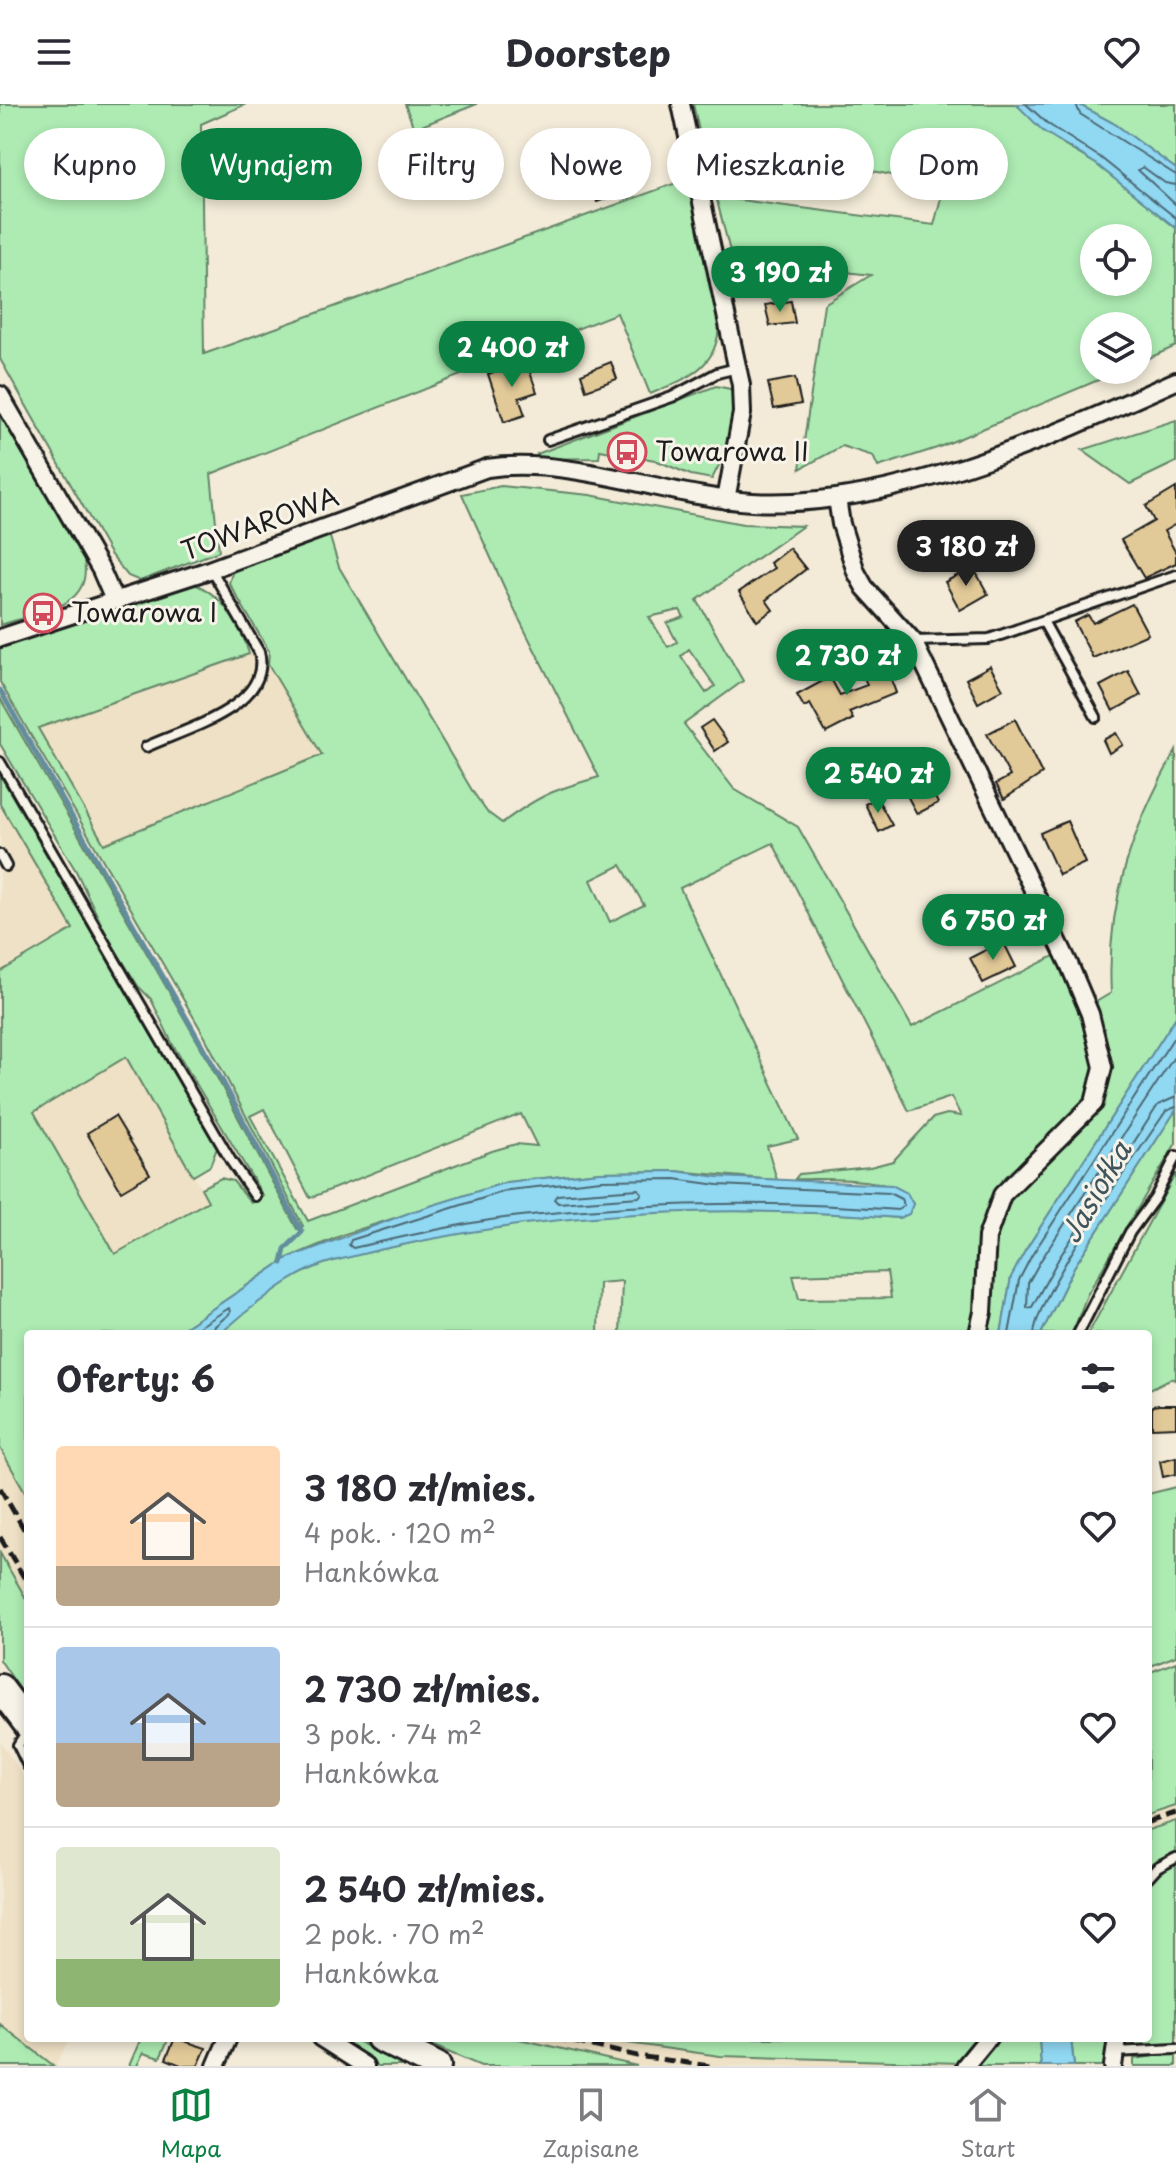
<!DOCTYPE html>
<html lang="pl">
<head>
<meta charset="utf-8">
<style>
  :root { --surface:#fff; --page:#f2f2f3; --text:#2b2b33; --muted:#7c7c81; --line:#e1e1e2; --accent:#0b8043 }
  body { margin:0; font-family:"Playpen Sans",sans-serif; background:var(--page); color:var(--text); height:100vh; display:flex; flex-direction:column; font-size:30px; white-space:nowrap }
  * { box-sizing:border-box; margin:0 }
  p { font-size:26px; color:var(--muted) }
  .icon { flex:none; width:44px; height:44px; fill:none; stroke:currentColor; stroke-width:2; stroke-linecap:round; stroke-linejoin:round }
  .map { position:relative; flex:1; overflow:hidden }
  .sheet { position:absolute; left:24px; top:1226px; width:1128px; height:712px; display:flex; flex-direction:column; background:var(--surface); border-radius:8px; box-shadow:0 4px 12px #0003 }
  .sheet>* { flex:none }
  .banner { position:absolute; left:24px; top:24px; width:1128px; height:72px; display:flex; gap:16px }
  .buttons { position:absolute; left:1080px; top:120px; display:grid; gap:16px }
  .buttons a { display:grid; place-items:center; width:72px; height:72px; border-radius:50%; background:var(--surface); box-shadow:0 4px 12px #0003; font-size:40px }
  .price { position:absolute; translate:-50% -68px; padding:0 18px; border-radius:28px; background:var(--accent); color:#fff; font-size:26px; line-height:52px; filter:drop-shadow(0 2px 4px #0008) }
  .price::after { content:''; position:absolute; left:50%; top:48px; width:24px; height:18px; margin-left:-12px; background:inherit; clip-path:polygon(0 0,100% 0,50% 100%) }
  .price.active { background:#222; color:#fff }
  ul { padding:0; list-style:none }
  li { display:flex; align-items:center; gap:24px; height:200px; padding:0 32px }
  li+li { border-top:2px solid var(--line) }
  li span { display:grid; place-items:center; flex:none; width:224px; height:160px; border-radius:8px; color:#555 }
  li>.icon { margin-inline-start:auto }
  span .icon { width:96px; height:96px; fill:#fffc; stroke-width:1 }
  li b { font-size:34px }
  h2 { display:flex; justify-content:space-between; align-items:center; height:96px; padding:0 32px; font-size:34px }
  .tag { padding:0 28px; border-radius:36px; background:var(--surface); box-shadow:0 4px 12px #0003; font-size:28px; line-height:72px }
  .tag.active { background:var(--accent); color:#fff }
  header { display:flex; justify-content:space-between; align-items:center; height:104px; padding:0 32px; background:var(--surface); font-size:36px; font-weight:700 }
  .tabs { display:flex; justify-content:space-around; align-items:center; height:112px; border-top:2px solid var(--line); background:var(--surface); font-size:22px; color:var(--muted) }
  .tabs a { display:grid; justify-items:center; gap:4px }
  .tabs .active { color:var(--accent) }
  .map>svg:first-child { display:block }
  .built { fill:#eee1c5 }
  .green { fill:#adebb2; stroke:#648467; stroke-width:2; fill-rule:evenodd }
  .water { fill:#91d8f3; stroke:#628d9d; stroke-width:2 }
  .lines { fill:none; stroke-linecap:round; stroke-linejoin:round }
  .shore { stroke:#4b6772; stroke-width:2 }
  .stream { stroke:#628d9d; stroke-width:5 }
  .building { fill:#e2c998; stroke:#1c1c1c; stroke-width:2 }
  .service-casing { stroke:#1c1c1c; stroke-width:14 }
  .minor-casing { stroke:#1c1c1c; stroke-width:22 }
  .primary-casing { stroke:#1c1c1c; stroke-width:32 }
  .service { stroke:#f7f3e8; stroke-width:8 }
  .minor { stroke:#f7f3e8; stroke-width:16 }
  .primary { stroke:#f7f3e8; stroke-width:26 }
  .rail { stroke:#1c1c1c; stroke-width:5; stroke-dasharray:12 6; stroke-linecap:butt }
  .labels { text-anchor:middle; stroke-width:6; stroke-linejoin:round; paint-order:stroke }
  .poi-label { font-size:26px; fill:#1c1c1c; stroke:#f7f3e8; text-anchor:start }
  .street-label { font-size:26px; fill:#1c1c1c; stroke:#f7f3e8 }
  .water-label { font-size:28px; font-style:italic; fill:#3f545c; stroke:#f7f3e8 }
</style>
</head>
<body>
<header><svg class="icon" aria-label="menu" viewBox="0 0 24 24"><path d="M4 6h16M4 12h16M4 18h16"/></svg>Doorstep<svg class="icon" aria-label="heart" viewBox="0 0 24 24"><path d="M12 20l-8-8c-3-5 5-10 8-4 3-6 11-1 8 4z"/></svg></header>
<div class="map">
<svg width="1176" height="1962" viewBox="0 0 1176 1962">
  <rect width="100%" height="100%" fill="#f3ebd8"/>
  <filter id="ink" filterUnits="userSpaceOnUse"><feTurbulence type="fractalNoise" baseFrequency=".0125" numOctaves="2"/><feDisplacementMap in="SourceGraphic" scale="16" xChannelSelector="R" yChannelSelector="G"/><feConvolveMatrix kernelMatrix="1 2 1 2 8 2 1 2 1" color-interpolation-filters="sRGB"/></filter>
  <g filter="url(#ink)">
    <path class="built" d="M259 547 323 651 103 740 38 624Z
      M0 700 73 825 0 868Z
      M126 952 208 1097 115 1150 33 1009Z
      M0 1344 28 1393V1498L0 1449Z
      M0 1637 28 1679V1934H70L55 1962 33 1945 0 1962Z
      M1176 1698V1722L1148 1731V1708Z
      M515 1934H592L720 1952 961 1959 960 1962H637Z"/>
    <path class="green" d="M0 0H246L201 20 204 250 687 75C700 119 742 223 704 260 690 275 668 282 650 290L617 209 211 370 219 447 140 477 128 472 110 450 0 255Z
      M405 0H477L414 25Z
      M693 0H1016L1065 42 1096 60 1176 124V242L1138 259V222H1094V266H1122L937 344 878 363 873 352 842 342 800 365 824 200 871 171 732 155 716 93 934 121 944 82 700 31ZM1094 134H1138V178H1094Z
      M1078 0H1176V65L1115 20Z
      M716 282 730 285 736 296 726 359H720L712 375 691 371 655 356 600 346 599 354 541 355 537 350Z
      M0 310 84 457C93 505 36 509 0 521Z
      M1176 316V358L1130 380 1082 346Z
      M501 382 590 391 743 420 803 422 697 496 743 577 684 620 734 685 798 723 912 923 1056 851 1073 884 1098 962 1085 1001 993 1097 974 1230H620L622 1177 599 1179 598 1230H218C248 1200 289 1172 329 1158 354 1150 381 1146 406 1140 566 1104 737 1101 900 1114L913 1100C898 1070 826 1076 795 1075L799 1070 870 1063 893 1057 933 1014 947 1010 961 1012 951 993 909 1007 773 739 680 784 798 1035 767 1042 777 1076 675 1067 600 1068 507 1078 345 1130 288 1154 175 1230H28V1393L0 1344V868L73 825 0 700V671L217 1044 210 1062 193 1072 126 953 34 1008 115 1150 208 1097 201 1084 221 1074 233 1077 251 1099 263 1092 173 941 151 895 138 882 107 832 76 767 0 640V594L203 947 297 1125 303 1122 205 933 0 578V542L192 479C222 490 241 520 249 550L38 624 104 740 322 651 268 560 269 547 229 479 233 466 329 430 339 463 473 688 487 708 502 719C541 690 554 686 599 673L515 507 462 390ZM680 506 684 513 667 519 677 538 668 543 649 513ZM689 545 715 582 706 589 681 552ZM621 761 644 801 610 818 591 776ZM264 1005 310 1094 521 1010 537 1042 516 1040 492 1047 308 1117 250 1012ZM887 1168 891 1194 799 1195 793 1171Z
      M1176 647V913L1025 1147 1011 1174 1001 1230H982L991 1137 1008 1091 1098 998 1091 901 1111 889C1106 801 1132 722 1176 647Z
      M1176 1006V1039L1087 1191 1072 1230H1041L1074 1163Z
      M1176 1069V1277L1172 1274 1148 1286V1230H1088Z
      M1176 1383V1552L1148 1563V1390Z
      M0 1449 28 1498V1597L0 1556Z
      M1176 1558V1702L1148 1711V1569Z
      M1176 1717V1749L1148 1766V1726Z
      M1176 1760V1942H1126L1123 1934H1148V1780L1157 1770Z
      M0 1920 54 1962H0Z
      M141 1934H169L160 1954 143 1949 137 1962H129Z
      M334 1934H351L407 1962H378Z
      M415 1934H515L637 1962H481Z
      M592 1934H982L961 1959 720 1952Z
      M991 1934H1039L1041 1962H971Z
      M1071 1934H1112L1107 1962H1074Z
      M1176 1949V1962H1134V1955Z"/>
    <path class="water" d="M1016 0H1078L1115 20 1176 65V124L1096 60 1043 27Z
      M1176 913V1006L1074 1163 1041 1230H1001L1011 1173 1025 1147Z
      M676 1067 718 1073 892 1081 907 1089 913 1100 909 1110 900 1114C712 1099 518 1108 334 1157 301 1165 273 1187 246 1208 238 1214 226 1227 217 1230 206 1234 187 1230 175 1230L288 1154 414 1107 507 1078 600 1068Z
      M1039 1934H1071L1074 1962H1041Z"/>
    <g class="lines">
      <path class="shore" d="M1026 0 1048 20 1101 54 1176 114
        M1076 0 1080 10 1176 71
        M1176 81 1165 79 1143 63 1138 66 1176 101
        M1176 950 1041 1156 1028 1179 1027 1204 1032 1203 1059 1154 1158 1001 1176 993
        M675 1075 718 1081 889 1089 901 1095 904 1101 898 1106C773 1096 645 1098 521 1112 464 1118 409 1132 353 1144L349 1141 351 1136 509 1086 601 1076Z
        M638 1085 642 1089 639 1093 558 1099 554 1095 557 1091Z
        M188 1230 229 1204 230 1209 215 1222 213 1230
        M1009 1230 1019 1176 1032 1151 1176 930
        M1034 1230C1037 1188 1138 1049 1166 1007L1176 1003"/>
      <path class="stream" d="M0 586 223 978 302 1128 285 1145 282 1159"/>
    </g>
    <path class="building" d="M626 45 633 65 622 69 628 87 597 98 583 62Z
      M754 59 782 62 779 88 751 85Z
      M791 197 795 219 770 222 765 201Z
      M526 257 537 288 519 294 525 311 504 318 488 270Z
      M611 258 617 275 586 286 581 270Z
      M795 274 801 300 774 305 768 279Z
      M1176 384V420L1164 427 1176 449V459L1144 474 1121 436 1154 417 1146 402Z
      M789 444 806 465 766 496 773 506 757 517 739 488 774 464 770 459Z
      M973 463 988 490 960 506 945 478Z
      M1132 500 1148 530 1093 554 1074 518 1088 511 1093 519Z
      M885 559 896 589 849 608 853 615 826 629 810 600 804 603 797 591 830 573 840 591 867 581 862 568Z
      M990 562 1003 585 978 599 966 575Z
      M1128 567 1141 591 1113 607 1100 582Z
      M1015 615 1042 670 1004 695 996 680 1010 672 987 630Z
      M712 616 728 638 715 647 700 624Z
      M1116 629 1123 641 1109 649 1103 636Z
      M923 672 938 699 917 710 903 684Z
      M877 694 892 721 879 728 865 700Z
      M1067 717 1085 759 1059 771 1040 729Z
      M1003 837 1016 863 983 879 970 854Z
      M115 1012 150 1070 121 1087 87 1029Z
      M1159 1301H1176V1323L1152 1324V1302Z
      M1176 1353V1370L1163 1373 1160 1357Z
      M175 1934 206 1944 198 1962H183L166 1955Z"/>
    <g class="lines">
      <g class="service-casing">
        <path id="service" d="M548 336 672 293 717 269 737 264
          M1043 517 1096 613
          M914 537 989 535 1176 471
          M146 643C184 625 273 603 259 548L211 465
          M0 658 231 1057 255 1092
          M0 751 6 762
          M1078 1230 1130 1128 1155 1094 1176 1052
          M27 1627 18 1641 28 1662
          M1148 1774 1157 1764 1176 1754
          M1115 1948 1176 1945"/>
      </g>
      <g class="minor-casing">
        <path id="minor" d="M681 0 741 281 742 309 726 396
          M0 291 101 466 114 496
          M837 394 841 420 856 468 865 484 913 537 1069 860 1090 910 1103 963 1094 999 1002 1091 987 1133 983 1208 978 1230
          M0 534 206 467 487 364C574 352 666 393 752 398 890 406 1051 333 1176 277
          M321 1934 365 1962
          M216 1962 228 1934
          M965 1962 988 1934
          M1113 1962 1117 1934"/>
      </g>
      <g class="primary-casing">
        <path id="primary" d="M0 1584 28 1621
          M380 1934 437 1962"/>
      </g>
      <use href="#service" class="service"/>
      <use href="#minor" class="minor"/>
      <use href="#primary" class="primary"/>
      <path class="rail" d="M0 1384 28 1432
        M0 1433 28 1480
        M1148 1718 1176 1709
        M556 1934 637 1952 710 1962"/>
    </g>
  </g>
  <defs>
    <g id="bus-ring" transform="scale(2)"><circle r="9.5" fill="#f7f3e8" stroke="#d1495b" stroke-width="1.5"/><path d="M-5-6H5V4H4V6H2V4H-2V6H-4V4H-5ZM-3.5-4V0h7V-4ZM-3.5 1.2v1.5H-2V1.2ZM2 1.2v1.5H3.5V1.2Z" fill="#d1495b"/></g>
  </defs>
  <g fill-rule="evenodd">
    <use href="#bus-ring" x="627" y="348"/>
    <use href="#bus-ring" x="43" y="509"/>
  </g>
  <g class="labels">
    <g class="poi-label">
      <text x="655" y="357">Towarowa II</text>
      <text x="71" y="518">Towarowa I</text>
    </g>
    <g class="street-label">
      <text transform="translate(260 420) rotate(-20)" y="9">TOWAROWA</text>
    </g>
    <g class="water-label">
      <text transform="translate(1096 1088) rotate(-60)" y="10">Jasiołka</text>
    </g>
  </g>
</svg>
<div class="buttons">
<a><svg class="icon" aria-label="locate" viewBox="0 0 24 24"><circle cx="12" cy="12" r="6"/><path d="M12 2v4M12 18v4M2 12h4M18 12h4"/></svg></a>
<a><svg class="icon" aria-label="layers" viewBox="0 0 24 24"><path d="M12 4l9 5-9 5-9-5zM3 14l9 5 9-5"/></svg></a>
</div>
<b class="price" style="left:780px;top:210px">3 190 zł</b>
<b class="price" style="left:512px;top:285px">2 400 zł</b>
<b class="price active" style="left:966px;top:484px">3 180 zł</b>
<b class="price" style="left:847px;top:593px">2 730 zł</b>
<b class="price" style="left:878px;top:711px">2 540 zł</b>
<b class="price" style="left:993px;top:858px">6 750 zł</b>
<div class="banner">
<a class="tag">Kupno</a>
<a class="tag active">Wynajem</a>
<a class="tag">Filtry</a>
<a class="tag">Nowe</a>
<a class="tag">Mieszkanie</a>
<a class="tag">Dom</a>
</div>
<section class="sheet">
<h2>Oferty: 6<svg class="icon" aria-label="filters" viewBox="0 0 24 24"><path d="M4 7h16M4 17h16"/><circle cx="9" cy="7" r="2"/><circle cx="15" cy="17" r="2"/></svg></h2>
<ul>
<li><span style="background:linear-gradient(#ffd9b3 75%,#b9a48a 0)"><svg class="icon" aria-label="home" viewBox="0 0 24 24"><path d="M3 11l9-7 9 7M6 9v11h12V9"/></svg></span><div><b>3 180 zł/mies.</b><p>4 pok. · 120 m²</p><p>Hankówka</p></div><svg class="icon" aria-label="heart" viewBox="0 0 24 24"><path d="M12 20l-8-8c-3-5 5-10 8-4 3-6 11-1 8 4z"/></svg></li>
<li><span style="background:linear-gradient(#a9c7e8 60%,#b9a48a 0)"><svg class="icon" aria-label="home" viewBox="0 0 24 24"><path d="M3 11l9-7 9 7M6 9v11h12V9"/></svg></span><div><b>2 730 zł/mies.</b><p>3 pok. · 74 m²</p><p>Hankówka</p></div><svg class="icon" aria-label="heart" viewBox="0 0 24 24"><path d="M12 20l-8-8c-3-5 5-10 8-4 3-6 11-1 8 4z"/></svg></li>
<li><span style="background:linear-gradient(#dfe7d0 70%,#8fb573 0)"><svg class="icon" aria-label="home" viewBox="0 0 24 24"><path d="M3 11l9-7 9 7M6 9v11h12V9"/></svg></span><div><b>2 540 zł/mies.</b><p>2 pok. · 70 m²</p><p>Hankówka</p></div><svg class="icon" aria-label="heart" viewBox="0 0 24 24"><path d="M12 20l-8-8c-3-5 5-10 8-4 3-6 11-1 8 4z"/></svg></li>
</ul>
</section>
</div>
<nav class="tabs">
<a class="active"><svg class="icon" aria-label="map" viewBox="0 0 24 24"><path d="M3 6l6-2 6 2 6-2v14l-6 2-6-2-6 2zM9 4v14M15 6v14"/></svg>Mapa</a>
<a><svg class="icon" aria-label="saved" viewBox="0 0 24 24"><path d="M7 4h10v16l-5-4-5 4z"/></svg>Zapisane</a>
<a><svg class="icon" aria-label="home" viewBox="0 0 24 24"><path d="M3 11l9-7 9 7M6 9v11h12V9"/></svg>Start</a>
</nav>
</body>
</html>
